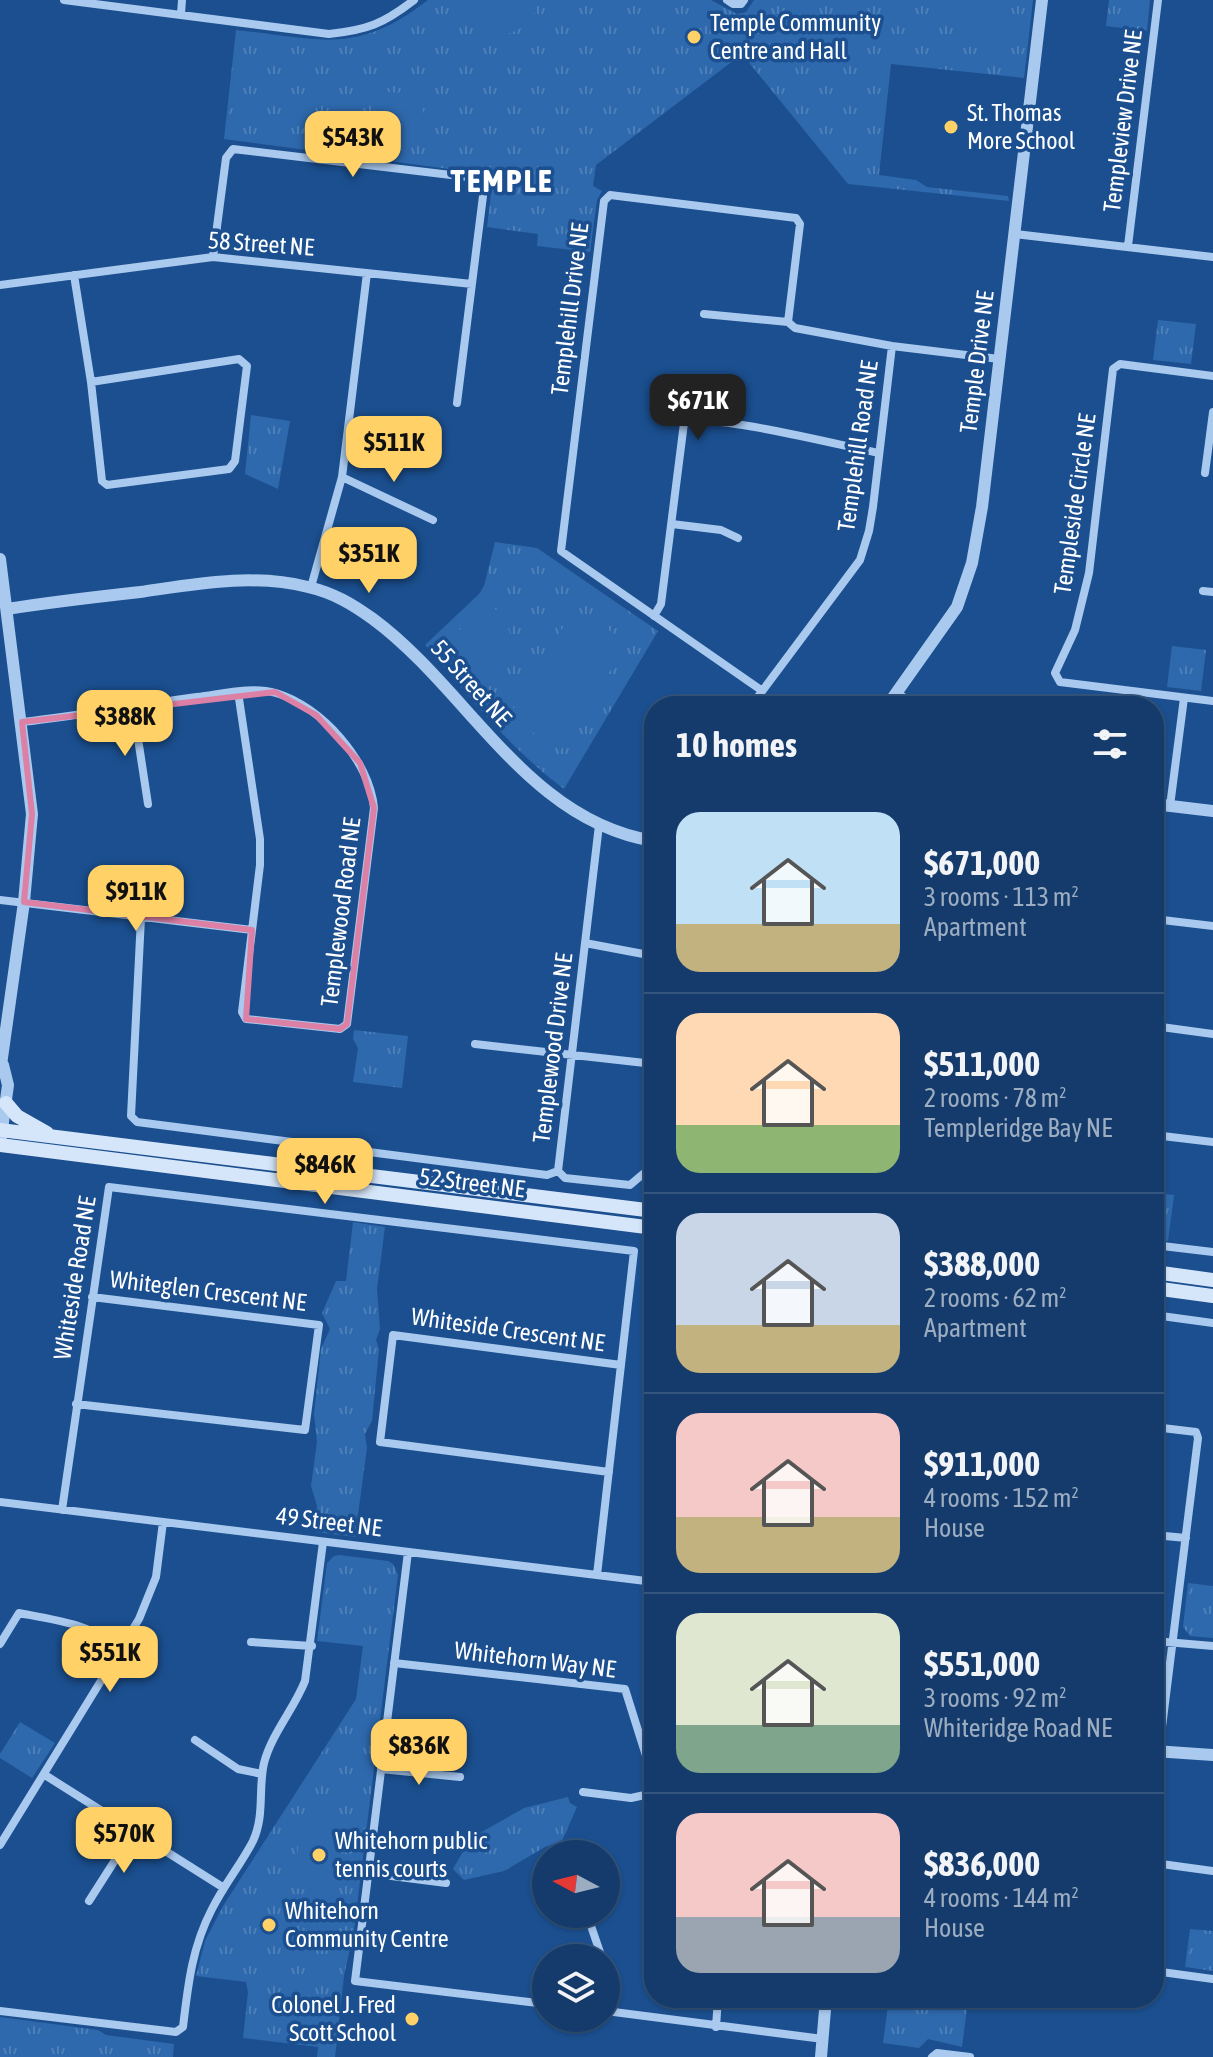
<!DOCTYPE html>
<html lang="en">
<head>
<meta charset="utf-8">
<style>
  :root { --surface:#143b6b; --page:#214673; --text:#f1f3f6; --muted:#9dadc1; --line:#33557e; --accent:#ffd166 }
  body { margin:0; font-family:"Asap Condensed",sans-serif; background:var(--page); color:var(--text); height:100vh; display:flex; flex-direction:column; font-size:30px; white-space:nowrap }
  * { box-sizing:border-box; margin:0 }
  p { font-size:26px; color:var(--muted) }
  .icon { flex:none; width:44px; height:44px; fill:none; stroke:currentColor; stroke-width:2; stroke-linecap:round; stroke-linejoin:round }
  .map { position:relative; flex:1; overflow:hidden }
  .details { position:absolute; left:644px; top:696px; width:520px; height:1312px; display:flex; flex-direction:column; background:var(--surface); border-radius:32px; box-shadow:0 2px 6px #0004,0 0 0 2px var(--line) }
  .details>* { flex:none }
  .needle { width:52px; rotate:277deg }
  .controls { position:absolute; left:532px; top:1840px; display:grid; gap:16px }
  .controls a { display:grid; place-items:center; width:88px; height:88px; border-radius:50%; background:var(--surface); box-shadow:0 2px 6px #0004,0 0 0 2px var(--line); font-size:40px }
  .price { position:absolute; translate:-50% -68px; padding:0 18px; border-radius:16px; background:var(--accent); color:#111; font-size:26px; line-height:52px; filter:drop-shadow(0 2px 4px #0008) }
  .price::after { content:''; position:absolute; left:50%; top:48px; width:24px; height:18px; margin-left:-12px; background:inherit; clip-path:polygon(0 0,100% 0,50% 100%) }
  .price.current { background:#222; color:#fff }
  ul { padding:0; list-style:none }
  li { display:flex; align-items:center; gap:24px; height:200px; padding:0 32px }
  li+li { border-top:2px solid var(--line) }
  li span { display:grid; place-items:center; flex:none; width:224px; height:160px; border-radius:24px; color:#555 }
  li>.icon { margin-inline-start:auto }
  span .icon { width:96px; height:96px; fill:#fffc; stroke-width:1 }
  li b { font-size:34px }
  h2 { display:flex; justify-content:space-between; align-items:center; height:96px; padding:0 32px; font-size:34px }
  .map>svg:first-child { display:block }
  .park { fill:url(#park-tufts) }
  .pitch { fill:#2e69ad }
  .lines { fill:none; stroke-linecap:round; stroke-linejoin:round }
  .minor { stroke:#a9c9ee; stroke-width:8 }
  .tertiary { stroke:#a9c9ee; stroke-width:12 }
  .secondary { stroke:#d6e6fa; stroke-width:14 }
  .marked { fill:none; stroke:#dd80a5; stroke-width:6; stroke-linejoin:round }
  .poi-dot { fill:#ffd166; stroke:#1b4f8f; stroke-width:3 }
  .labels { text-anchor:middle; stroke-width:7; stroke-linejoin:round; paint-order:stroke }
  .poi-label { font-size:24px; fill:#fff; stroke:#1b4f8f; text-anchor:start }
  .street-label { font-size:24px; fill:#fff; stroke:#1b4f8f }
  .district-label { font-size:32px; font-weight:bold; letter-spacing:2px; fill:#fff; stroke:#1b4f8f }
</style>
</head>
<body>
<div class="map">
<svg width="1213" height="2057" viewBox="0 0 1213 2057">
  <defs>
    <pattern id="park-tufts" width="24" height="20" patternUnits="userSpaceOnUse" patternTransform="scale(2)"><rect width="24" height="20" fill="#2e69ad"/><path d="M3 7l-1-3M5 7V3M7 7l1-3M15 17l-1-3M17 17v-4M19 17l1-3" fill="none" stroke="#4d80b9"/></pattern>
  </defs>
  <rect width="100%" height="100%" fill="#1b4f8f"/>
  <path class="park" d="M428 0H711L737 14 746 12 754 0H1033L1024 78 891 64 879 175 916 180 927 187 1008 196 1009 201 848 184 742 54 596 165 593 186 602 191 597 200 590 252 537 246 538 234 487 227 492 186 487 174 224 139 236 30C320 39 356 56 428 0Z
    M1109 0H1150L1147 31 1106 26Z
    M1158 320 1196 324 1191 364 1153 360Z
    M251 415 290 421 278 489 245 474Z
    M495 542 537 548 658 631 564 789C510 749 468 695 425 645L479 594 484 586Z
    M1172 646 1206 650 1201 691 1167 687Z
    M354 1030 408 1036 402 1088 353 1082 358 1048 353 1039Z
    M1154 1193 1174 1195 1168 1241 1154 1239Z
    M353 1222 385 1227 377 1289 380 1329 376 1340 379 1349 372 1421 365 1434 367 1448 355 1537 315 1532 317 1506 311 1486 317 1442 314 1414 321 1349 330 1329 322 1313 336 1281H346Z
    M339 1555 388 1561 393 1564 398 1575 354 1930 344 1976 335 2057H317L318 2047 243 2038 248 1992 246 1982 196 1976 205 1941 223 1906 356 1699 363 1646 317 1641 327 1563 334 1556Z
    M1188 1583 1213 1586V1638L1190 1636 1183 1627Z
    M20 1722 55 1743 32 1778 0 1758V1754Z
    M568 1797 570 1803 577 1807 562 1841 545 1847 504 1871 464 1880 453 1869 471 1838 524 1808Z
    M1190 1929 1213 1931V1971L1185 1967Z
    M889 1998 967 2008 962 2047 928 2039 919 2048 883 2043Z
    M0 2017 98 2030 106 2035 174 2044 173 2057H0Z"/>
  <path class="pitch" d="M530 0 536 9C530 25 519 30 503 36 486 28 479 19 476 1Z
    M973 0H997L1009 8 1004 47 997 50 961 46C954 30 958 19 965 4Z
    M387 92 403 93 419 100C427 117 425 128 416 144L377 140 373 133 376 97Z
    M489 603C525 637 514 663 481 692L444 651 445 643Z
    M574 609 628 642 561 750 508 717Z
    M302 1816 345 1822 337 1893 293 1888Z"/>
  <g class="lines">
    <path class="minor" d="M64 0 329 34C367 30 383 24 414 0
      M727 0 733 4H741L744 0
      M181 14 182 0
      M1015 234 1213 257
      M1128 246 1158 0
      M213 257 226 158 233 149 476 178 484 188 457 403
      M74 275 91 382 102 481 107 485 229 469 235 461 247 366 239 359 91 382
      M0 285 213 257 472 284
      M704 314 788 322
      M1213 376 1120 364 1113 369 1089 573 1075 630 1055 673 1060 682 1213 701
      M1205 473 1213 412
      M342 477 433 520
      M672 524 721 530 738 538
      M311 587 342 477 367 273
      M1203 591 1213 592
      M654 616 661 604 684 423C705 411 847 447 879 453
      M761 690 561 551 604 201 610 195 796 218 800 224 788 322 795 328 892 346 999 359
      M133 706 148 804
      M751 706 860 560 869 531 873 507 892 346
      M22 722C81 715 139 705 197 697 222 694 252 686 276 693 321 706 370 761 374 808L347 1024 340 1029 246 1019 242 1012 260 865V839L238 692
      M1170 806 1184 698
      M0 900 252 930
      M141 918 131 1116 137 1122 547 1175 558 1171
      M1154 919 1213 926
      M585 943 654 956
      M1154 1026 1213 1034
      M475 1044 654 1064
      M1154 1135 1213 1142
      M558 1171 599 825
      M558 1171 565 1178 630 1185 643 1174
      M1154 1245 1213 1252
      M1154 1315 1213 1323
      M76 1404 305 1430 319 1325 92 1297
      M1154 1427 1196 1432 1198 1438 1159 1751
      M609 1472 380 1442 393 1335 621 1365
      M0 1502 654 1582
      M62 1510 109 1187 634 1251 597 1575
      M1154 1535 1186 1538
      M408 1552 355 1981 546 2004
      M1154 1641 1213 1646
      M251 1642 312 1646
      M0 1644 19 1613C62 1621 82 1623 120 1646
      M394 1663 625 1689 654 1781
      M195 1740 238 1769 262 1774
      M381 1769 460 1777
      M45 1775 224 1888
      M583 1792 631 1798 654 1793
      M0 1845 139 1619 156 1577 163 1522
      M1154 1863 1213 1871
      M368 1873 446 1883
      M89 1901 133 1832
      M583 1914 590 1923 602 1958
      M1154 1971 1213 1979
      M606 1988V2009
      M0 2011 176 2032 183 2027C188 1985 192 1947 212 1909 224 1885 241 1864 253 1841 265 1815 258 1789 264 1763 272 1733 294 1709 305 1681L323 1542
      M606 2011 823 2039
      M716 2027 718 1998
      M932 2057 937 2053 970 2057"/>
    <path class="tertiary" d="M0 559 32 814 24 902 0 1072
      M7 609C51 602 95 597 140 592 196 584 252 573 308 587 334 593 352 604 373 619 468 689 527 821 654 841
      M896 694 912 706
      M887 706 957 607 972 563 982 507 1042 0
      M1154 804 1213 811
      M1 1137 8 1085 3 1065
      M1154 1751 1213 1755
      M821 2057 826 1998"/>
    <path class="secondary" d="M6 1103 17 1116 47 1133
      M0 1130 654 1211
      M0 1145 654 1228
      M1154 1272 1213 1280
      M1154 1288 1213 1296"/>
  </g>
  <path class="marked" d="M275 692 316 715 360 763 374 808 347 1024 340 1029 246 1019 252 930 24 902 32 814 22 722Z"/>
  <g class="poi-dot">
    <circle cx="694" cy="37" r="8"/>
    <circle cx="951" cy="127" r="8"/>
    <circle cx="319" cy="1855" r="8"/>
    <circle cx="269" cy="1925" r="8"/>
    <circle cx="412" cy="2019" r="8"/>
  </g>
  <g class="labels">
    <g class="poi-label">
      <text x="710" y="31">Temple Community<tspan x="710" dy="28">Centre and Hall</tspan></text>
      <text x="967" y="121">St. Thomas<tspan x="967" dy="28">More School</tspan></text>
      <text x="335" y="1849">Whitehorn public<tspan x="335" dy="28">tennis courts</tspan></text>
      <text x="285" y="1919">Whitehorn<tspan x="285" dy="28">Community Centre</tspan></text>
      <text x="396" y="2013" text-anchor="end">Colonel J. Fred<tspan x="396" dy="28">Scott School</tspan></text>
    </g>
    <g class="street-label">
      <text transform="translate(1123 121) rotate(-83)" y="8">Templeview Drive NE</text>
      <text transform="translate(261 244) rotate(4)" y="8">58 Street NE</text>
      <text transform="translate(570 309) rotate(-83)" y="8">Templehill Drive NE</text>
      <text transform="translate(977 362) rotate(-83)" y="8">Temple Drive NE</text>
      <text transform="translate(858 446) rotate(-82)" y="8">Templehill Road NE</text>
      <text transform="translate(1075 504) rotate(-82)" y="8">Templeside Circle NE</text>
      <text transform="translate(471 683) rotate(48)" y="8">55 Street NE</text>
      <text transform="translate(341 912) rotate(-83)" y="8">Templewood Road NE</text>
      <text transform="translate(553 1048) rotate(-83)" y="8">Templewood Drive NE</text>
      <text transform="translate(472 1183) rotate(7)" y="8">52 Street NE</text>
      <text transform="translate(75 1278) rotate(-81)" y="8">Whiteside Road NE</text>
      <text transform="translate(208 1291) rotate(7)" y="8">Whiteglen Crescent NE</text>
      <text transform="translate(508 1330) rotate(8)" y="8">Whiteside Crescent NE</text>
      <text transform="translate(329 1522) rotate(7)" y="8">49 Street NE</text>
      <text transform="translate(535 1660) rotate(7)" y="8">Whitehorn Way NE</text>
    </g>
    <g class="district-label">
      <text x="502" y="192">TEMPLE</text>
    </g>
  </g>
</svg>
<div class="controls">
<a><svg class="needle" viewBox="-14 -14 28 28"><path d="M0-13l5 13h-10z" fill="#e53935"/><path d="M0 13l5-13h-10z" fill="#9dadc1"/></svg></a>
<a><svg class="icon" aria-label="layers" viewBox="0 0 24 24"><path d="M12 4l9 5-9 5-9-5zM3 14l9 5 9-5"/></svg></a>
</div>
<b class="price" style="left:353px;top:179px">$543K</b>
<b class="price current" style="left:698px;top:442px">$671K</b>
<b class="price" style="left:394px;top:484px">$511K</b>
<b class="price" style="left:369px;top:595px">$351K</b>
<b class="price" style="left:125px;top:758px">$388K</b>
<b class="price" style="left:136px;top:933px">$911K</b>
<b class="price" style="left:325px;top:1206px">$846K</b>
<b class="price" style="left:110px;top:1694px">$551K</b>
<b class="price" style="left:419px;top:1787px">$836K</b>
<b class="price" style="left:124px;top:1875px">$570K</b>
<section class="details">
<h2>10 homes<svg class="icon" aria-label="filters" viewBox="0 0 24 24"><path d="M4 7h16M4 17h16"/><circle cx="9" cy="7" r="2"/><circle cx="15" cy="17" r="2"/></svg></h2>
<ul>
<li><span style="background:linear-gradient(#bfe0f5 70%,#c2b280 0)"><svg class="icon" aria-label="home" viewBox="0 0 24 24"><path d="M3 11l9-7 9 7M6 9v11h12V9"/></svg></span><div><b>$671,000</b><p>3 rooms · 113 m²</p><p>Apartment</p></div></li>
<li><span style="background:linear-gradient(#ffd9b3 70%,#8fb573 0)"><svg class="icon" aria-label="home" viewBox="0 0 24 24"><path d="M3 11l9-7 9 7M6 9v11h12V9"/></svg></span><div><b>$511,000</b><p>2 rooms · 78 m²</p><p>Templeridge Bay NE</p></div></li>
<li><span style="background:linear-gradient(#c9d6e8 70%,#c2b280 0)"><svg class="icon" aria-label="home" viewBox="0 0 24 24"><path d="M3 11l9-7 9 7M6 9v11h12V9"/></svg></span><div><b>$388,000</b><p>2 rooms · 62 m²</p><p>Apartment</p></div></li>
<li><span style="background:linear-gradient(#f6c9c9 65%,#c2b280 0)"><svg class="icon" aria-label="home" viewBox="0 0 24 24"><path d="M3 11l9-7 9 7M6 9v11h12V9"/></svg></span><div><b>$911,000</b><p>4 rooms · 152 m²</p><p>House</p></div></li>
<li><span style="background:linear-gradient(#dfe7d0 70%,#7fa58c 0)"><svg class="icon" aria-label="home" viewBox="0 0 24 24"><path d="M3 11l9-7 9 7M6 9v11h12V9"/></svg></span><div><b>$551,000</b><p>3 rooms · 92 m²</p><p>Whiteridge Road NE</p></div></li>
<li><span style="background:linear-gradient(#f6c9c9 65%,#9aa5b1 0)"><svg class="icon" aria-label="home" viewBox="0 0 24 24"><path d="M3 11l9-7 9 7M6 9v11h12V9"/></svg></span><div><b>$836,000</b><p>4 rooms · 144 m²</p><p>House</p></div></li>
</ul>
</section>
</div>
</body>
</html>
